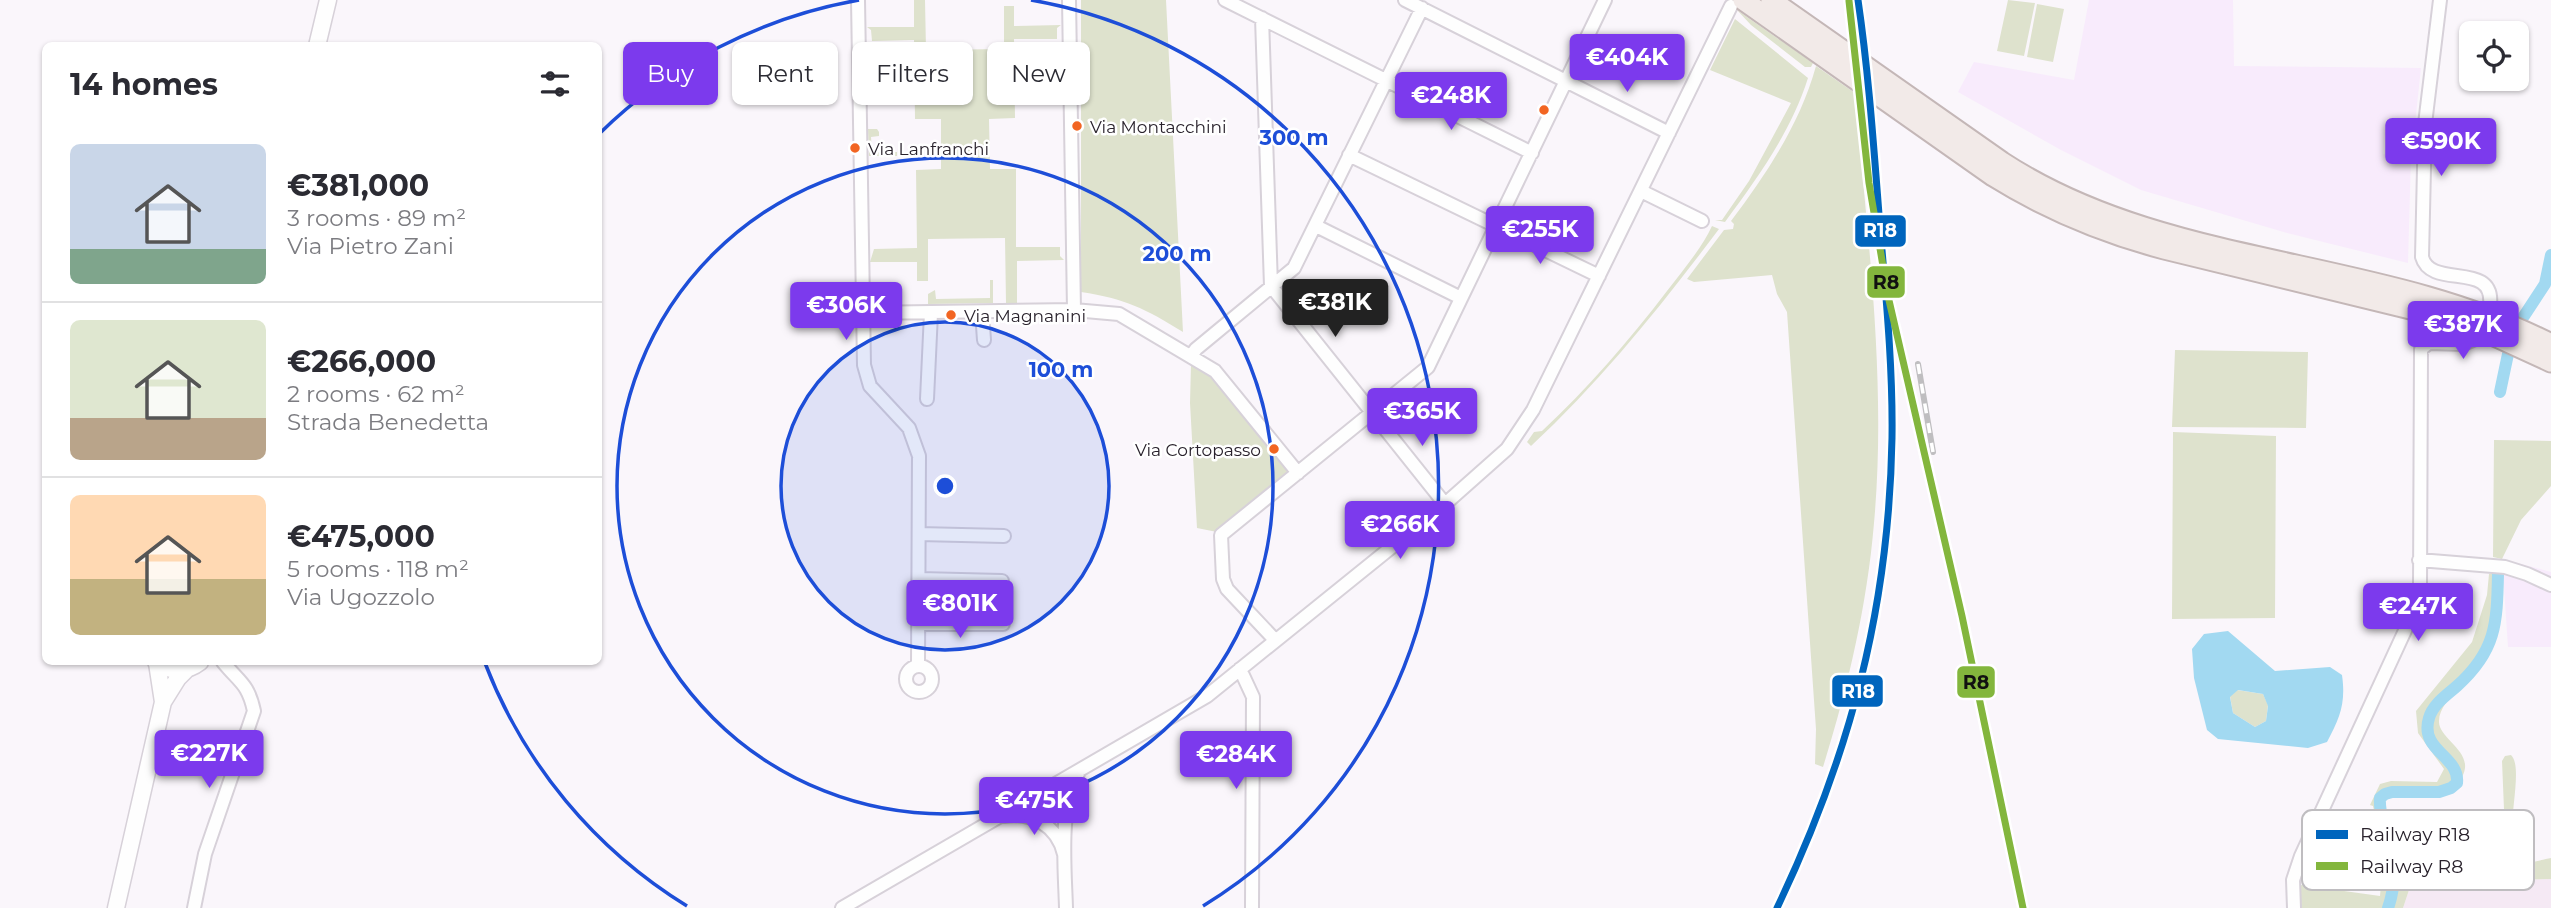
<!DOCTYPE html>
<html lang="en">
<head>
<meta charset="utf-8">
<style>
  :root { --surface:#fff; --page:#f2f2f3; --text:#2b2b33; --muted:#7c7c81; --line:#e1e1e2; --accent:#7c3aed }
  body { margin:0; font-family:Montserrat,sans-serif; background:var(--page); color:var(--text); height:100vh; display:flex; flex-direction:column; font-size:26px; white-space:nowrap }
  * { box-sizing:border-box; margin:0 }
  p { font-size:23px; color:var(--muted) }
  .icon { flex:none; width:38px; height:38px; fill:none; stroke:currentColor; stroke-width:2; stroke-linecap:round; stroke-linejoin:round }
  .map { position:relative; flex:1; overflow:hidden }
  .panel { position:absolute; left:42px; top:42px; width:560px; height:623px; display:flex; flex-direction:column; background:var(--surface); border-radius:10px; box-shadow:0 2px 5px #0004 }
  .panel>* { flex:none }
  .top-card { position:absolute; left:623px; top:42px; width:665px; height:63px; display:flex; gap:14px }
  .fabs { position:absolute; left:2459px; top:21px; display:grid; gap:14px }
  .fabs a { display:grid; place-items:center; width:70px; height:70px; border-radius:10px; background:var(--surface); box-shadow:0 2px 5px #0004; font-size:35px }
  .price { position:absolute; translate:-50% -60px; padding:0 16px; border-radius:7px; background:var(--accent); color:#fff; font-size:23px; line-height:46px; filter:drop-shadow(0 2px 4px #0008) }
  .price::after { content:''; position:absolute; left:50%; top:42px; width:21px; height:16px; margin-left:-10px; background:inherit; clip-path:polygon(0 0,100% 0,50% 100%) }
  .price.current { background:#222; color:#fff }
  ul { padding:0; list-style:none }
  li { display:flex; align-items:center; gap:21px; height:175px; padding:0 28px }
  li+li { border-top:2px solid var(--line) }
  li span { display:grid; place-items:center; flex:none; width:196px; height:140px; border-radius:10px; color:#555 }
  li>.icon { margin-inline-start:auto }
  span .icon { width:84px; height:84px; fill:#fffc; stroke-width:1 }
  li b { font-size:30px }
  h2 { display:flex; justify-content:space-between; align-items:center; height:84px; padding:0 28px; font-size:30px }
  .chip { padding:0 24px; border-radius:10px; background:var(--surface); box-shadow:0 2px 5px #0004; font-size:24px; line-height:63px }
  .chip.current { background:var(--accent); color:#fff }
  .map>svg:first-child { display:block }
  .built { fill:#f8ebfc }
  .industrial { fill:#f5e9f4 }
  .green { fill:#dee2cd }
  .water { fill:#a2d9f1; fill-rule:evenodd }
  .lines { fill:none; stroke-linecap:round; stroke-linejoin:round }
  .canal { stroke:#a2d9f1; stroke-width:12 }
  .minor-casing { stroke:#d7d1d9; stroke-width:16 }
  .secondary-casing { stroke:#d7d1d9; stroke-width:19 }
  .trunk-casing { stroke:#c4b7b7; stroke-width:23 }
  .minor { stroke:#fefefe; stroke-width:12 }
  .secondary { stroke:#fefefe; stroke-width:16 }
  .trunk { stroke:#f2eae8; stroke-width:19 }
  .rail-casing { stroke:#bfbec0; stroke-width:6 }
  .rail { stroke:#fff; stroke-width:3.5; stroke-dasharray:10; stroke-linecap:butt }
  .rail-1-casing { stroke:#fff; stroke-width:12 }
  .rail-2-casing { stroke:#fff; stroke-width:12 }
  .rail-1 { stroke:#0065bd; stroke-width:7 }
  .rail-2 { stroke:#83b63d; stroke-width:7 }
  .ring { fill:none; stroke:#1d4ed8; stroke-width:3.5 }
  .bus-dot { fill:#f26522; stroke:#fff; stroke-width:2.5 }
  .labels { text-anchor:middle; stroke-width:5; stroke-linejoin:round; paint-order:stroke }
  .bus-label { font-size:17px; fill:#29222c; stroke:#fff; text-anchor:start }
  .key { fill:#fff; stroke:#bfbdc0; stroke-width:2 }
  .key-label { font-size:19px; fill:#29222c }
  .centre { fill:#1d4ed8; stroke:#fff; stroke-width:3.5 }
  .ring-label { font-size:21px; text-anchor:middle; font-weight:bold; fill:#1d4ed8; stroke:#fff; stroke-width:5; stroke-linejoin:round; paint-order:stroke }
  .line-badge { stroke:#fff; stroke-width:2.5 }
  .badge-label { font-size:19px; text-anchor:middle; font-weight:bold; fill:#fff }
  .pale-badge-label { font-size:19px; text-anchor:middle; font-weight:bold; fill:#111 }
</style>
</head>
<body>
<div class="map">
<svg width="2551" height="908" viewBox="0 0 2551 908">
  <rect width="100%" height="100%" fill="#faf6fb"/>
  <path class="built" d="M2089 0H2233L2234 66 2421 68 2414 133 2385 135 2383 154 2411 156 2408 263 2287 233 2141 190 2061 150 1958 92 1974 62 2074 80Z
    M2502 559 2551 572V647H2508Z"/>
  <path class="industrial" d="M2551 879V908H2403L2412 881Z"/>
  <path class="green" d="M914 0H925L926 50 1004 49V6H1014V26L1061 25 1057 28V39H1014L1015 118 989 119 990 169H1016V247H1060V256L1064 260 1017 261V303H1006L1005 238 928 239V281H917V262H870L874 249 917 248 916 170 941 169V119H915L914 40 872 41 871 30 867 27H914Z
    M1081 0H1166L1183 332C1144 308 1126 299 1081 292Z
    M2008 0 2035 3 2024 56 1997 51Z
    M2037 4 2064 9 2053 62 2027 57Z
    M1737 10 1813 63 1811 67H1805L1751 25Z
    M1735 19 1808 78C1791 132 1758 177 1725 222L1715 220H1722L1749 181 1791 103 1710 70Z
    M1816 66 1855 93C1867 235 1887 380 1874 523 1867 606 1848 687 1823 767L1815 764 1816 729 1787 312 1777 294 1772 275 1694 282 1687 279 1724 230 1733 229 1734 224 1731 221C1767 173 1800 124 1816 66Z
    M868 129H877L879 132V136L871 137 872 152H897V156H869Z
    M1712 226 1719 229C1661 306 1602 380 1531 446L1527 442 1534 432 1542 431C1588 388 1628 342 1667 291 1683 270 1702 248 1712 226Z
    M990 280H993V303L928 304V294L935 290 936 299 990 298Z
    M2175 350 2308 352 2306 428 2172 427Z
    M1191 364 1212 373 1292 472 1217 532 1197 528 1190 403Z
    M2173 432 2276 436 2275 618 2172 619Z
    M2494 440 2551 441V486L2521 520 2502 559 2493 557Z
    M2489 574H2493C2493 600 2495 630 2482 654 2469 680 2423 695 2424 728 2425 750 2449 759 2453 779 2436 805 2372 766 2376 809L2392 875 2391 887 2384 908H2299L2301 885 2380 896 2382 873 2377 839 2381 840 2373 806 2370 805 2380 784 2391 781 2437 782 2444 769 2418 733 2416 711 2472 642 2487 595Z
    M2458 688C2451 697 2439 708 2439 721 2438 739 2476 752 2462 777 2459 764 2451 762 2442 752 2418 727 2438 707 2458 688Z
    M2237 690 2263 694 2268 705 2266 721 2255 727 2233 713 2230 696Z
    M2511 755C2527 770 2497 851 2523 861 2531 864 2543 859 2551 858V879L2419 881 2418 872C2441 850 2480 870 2500 852L2505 833 2502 761 2505 756Z
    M2386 825 2390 827 2393 832 2402 878 2412 881 2403 908H2392C2405 874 2394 858 2386 825Z"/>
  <path class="water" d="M2228 631 2275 671 2330 667 2342 675C2346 703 2340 718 2327 742L2308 748 2218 739 2207 730 2194 678 2192 649 2204 634ZM2238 690 2263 694 2268 706 2266 721 2255 727 2233 713 2230 697Z"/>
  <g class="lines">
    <path class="canal" d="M2524 316 2545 284 2551 255
      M2500 392 2508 354
      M2388 908C2398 880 2393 859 2385 831 2383 820 2379 810 2380 798L2385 794 2392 792H2439L2451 788 2457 783C2460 756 2419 751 2429 718 2433 704 2447 695 2457 686 2496 651 2497 624 2498 574"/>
    <g class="minor-casing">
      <path id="minor" d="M858 0 864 365 870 386 909 428 919 456 918 665
        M1069 0 1074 310
        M1225 0 1532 153
        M1405 0 1669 133
        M2440 0 2425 124 2422 257C2431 290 2495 260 2490 305
        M1262 18 1271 286 1445 504
        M1349 155 1599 276
        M1641 191 1702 221
        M1316 226 1461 298
        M982 312 984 340
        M862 313 1074 310 1119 314 1215 371 1298 473
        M1191 356 1196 349 1294 268 1422 8
        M927 399 931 313
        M919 534 1004 536
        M2419 560 2505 567 2527 574 2551 585
        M920 579 1002 581
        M918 624H1003
        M1275 640 1227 589 1223 579 1221 535 1428 367 1605 0
        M906 679a13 13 0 1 1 26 0a13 13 0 1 1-26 0Z
        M1240 669 1253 697 1252 908
        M1004 816C1032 812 1057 825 1064 854
        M1041 819 1040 792 1059 798 1067 812
        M194 908 205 854 254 711C248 683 239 682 223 662
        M842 908 1207 696 1445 504 1507 449 1533 410 1731 6
        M1066 908C1065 869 1058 803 1080 770
        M2294 908 2293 880 2301 856 2408 624 2420 586 2421 349 2429 343 2463 344 2475 339"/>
    </g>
    <g class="secondary-casing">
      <path id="secondary" d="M317 46 328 0
        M156 662C170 672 186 673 200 662
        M157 663 163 702
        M116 908 163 702 178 678 187 669"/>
    </g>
    <g class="trunk-casing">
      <path id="trunk" d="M1743 0 1993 176C2046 209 2104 233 2164 249L2431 314 2488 333 2551 362
        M1771 0 2002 162C2167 270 2378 255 2551 344"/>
    </g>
    <use href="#minor" class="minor"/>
    <use href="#secondary" class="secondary"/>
    <use href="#trunk" class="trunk"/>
    <g class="rail-casing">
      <path id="rail" d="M1918 364 1933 452"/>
    </g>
    <use href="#rail" class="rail"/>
    <g class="rail-1-casing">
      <path id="rail-1" d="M1777 908C1850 755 1889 609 1892 438 1893 368 1886 297 1880 227 1874 151 1869 75 1858 0"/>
    </g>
    <g class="rail-2-casing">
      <path id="rail-2" d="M1849 1 1869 183 1888 296 1962 616 2023 908"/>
    </g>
    <use href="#rail-1" class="rail-1"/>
    <use href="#rail-2" class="rail-2"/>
  </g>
  <circle cx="945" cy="486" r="164" fill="#1d4ed8" fill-opacity=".12"/>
  <g class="ring">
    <circle cx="945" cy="486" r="164"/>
    <circle cx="945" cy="486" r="328"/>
    <path d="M687 906A493 493 0 0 1 485 663M599 134A493 493 0 0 1 859 0M1031 0A493 493 0 0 1 1203 906"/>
  </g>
  <g class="bus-dot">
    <circle cx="1544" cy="110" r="6"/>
    <circle cx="1077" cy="126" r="6"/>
    <circle cx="855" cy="148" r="6"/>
    <circle cx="951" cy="315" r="6"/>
    <circle cx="1274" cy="449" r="6"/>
  </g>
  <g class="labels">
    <g class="bus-label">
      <text x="1090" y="133">Via Montacchini</text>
      <text x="868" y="155">Via Lanfranchi</text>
      <text x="964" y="322">Via Magnanini</text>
      <text x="1261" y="456" text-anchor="end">Via Cortopasso</text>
    </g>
  </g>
  <rect x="2302" y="810" width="232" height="80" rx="10" class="key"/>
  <rect x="2316" y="830" width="32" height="9" fill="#0065bd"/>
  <rect x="2316" y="862" width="32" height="8" fill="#83b63d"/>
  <g class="key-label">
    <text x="2360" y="841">Railway R18</text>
    <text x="2360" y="873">Railway R8</text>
  </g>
  <circle cx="945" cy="486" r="10" class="centre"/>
  <g class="ring-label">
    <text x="1294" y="145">300 m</text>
    <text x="1177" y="261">200 m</text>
    <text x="1061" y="377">100 m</text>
  </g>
  <g class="line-badge">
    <rect x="1854" y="214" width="53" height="34" rx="7" fill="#0065bd"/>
    <rect x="1866" y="265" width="40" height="34" rx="7" fill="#83b63d"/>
    <rect x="1956" y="665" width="40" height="34" rx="7" fill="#83b63d"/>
    <rect x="1831" y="674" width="53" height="34" rx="7" fill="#0065bd"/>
  </g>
  <g class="badge-label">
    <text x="1880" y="237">R18</text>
    <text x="1858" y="698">R18</text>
  </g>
  <g class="pale-badge-label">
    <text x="1886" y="289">R8</text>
    <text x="1976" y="689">R8</text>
  </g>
</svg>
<div class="fabs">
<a><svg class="icon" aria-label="locate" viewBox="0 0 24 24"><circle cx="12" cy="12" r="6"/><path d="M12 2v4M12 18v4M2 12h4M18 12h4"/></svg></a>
</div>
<b class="price" style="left:1627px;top:94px">€404K</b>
<b class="price" style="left:1451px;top:132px">€248K</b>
<b class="price" style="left:2441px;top:178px">€590K</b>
<b class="price" style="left:1540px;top:266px">€255K</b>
<b class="price current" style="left:1335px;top:339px">€381K</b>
<b class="price" style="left:846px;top:342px">€306K</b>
<b class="price" style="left:2463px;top:361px">€387K</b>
<b class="price" style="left:1422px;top:448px">€365K</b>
<b class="price" style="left:1400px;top:561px">€266K</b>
<b class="price" style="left:960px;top:640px">€801K</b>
<b class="price" style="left:2418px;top:643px">€247K</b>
<b class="price" style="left:209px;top:790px">€227K</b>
<b class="price" style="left:1236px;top:791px">€284K</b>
<b class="price" style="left:1034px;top:837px">€475K</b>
<div class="top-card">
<a class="chip current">Buy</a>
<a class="chip">Rent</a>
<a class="chip">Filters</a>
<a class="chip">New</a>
</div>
<section class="panel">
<h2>14 homes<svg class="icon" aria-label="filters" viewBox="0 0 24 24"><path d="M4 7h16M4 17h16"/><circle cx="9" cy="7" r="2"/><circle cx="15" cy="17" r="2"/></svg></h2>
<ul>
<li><span style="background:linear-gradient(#c9d6e8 75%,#7fa58c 0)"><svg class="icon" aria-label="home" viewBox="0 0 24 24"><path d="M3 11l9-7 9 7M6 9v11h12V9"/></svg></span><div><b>€381,000</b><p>3 rooms · 89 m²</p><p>Via Pietro Zani</p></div></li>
<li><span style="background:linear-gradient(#dfe7d0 70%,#b9a48a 0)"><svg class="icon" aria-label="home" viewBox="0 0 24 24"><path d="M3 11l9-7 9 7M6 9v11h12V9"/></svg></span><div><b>€266,000</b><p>2 rooms · 62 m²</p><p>Strada Benedetta</p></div></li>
<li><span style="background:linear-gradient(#ffd9b3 60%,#c2b280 0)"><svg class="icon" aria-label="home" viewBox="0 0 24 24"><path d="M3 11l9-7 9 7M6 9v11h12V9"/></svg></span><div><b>€475,000</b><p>5 rooms · 118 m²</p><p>Via Ugozzolo</p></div></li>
</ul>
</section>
</div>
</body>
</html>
